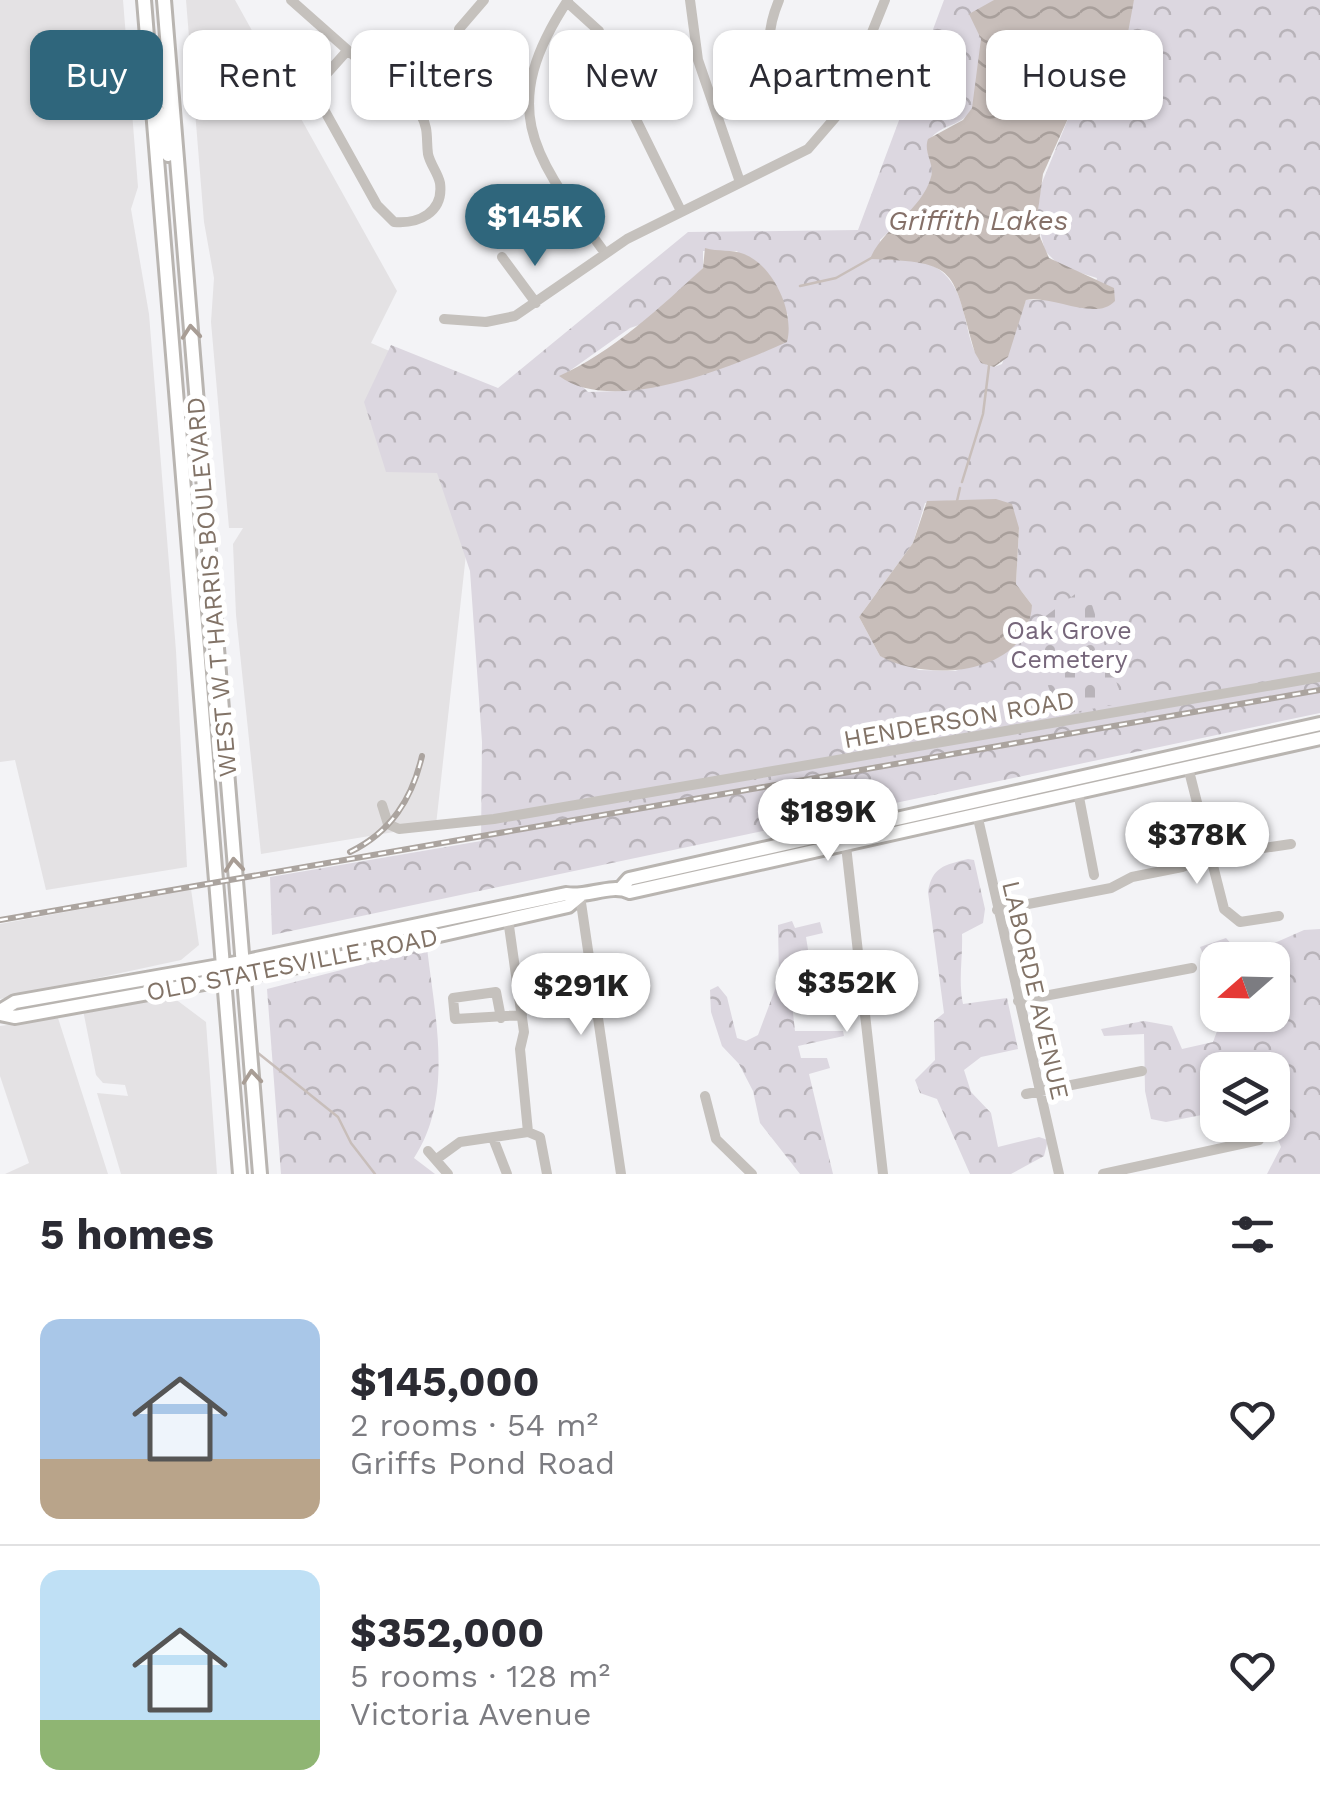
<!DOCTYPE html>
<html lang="en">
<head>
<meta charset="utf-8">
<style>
  :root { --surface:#fff; --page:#f2f2f3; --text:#2b2b33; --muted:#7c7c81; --line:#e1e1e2; --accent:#2f667c }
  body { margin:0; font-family:"Work Sans",sans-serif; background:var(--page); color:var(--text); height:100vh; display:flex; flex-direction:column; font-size:38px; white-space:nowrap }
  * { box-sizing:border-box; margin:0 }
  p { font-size:32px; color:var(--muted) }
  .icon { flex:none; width:55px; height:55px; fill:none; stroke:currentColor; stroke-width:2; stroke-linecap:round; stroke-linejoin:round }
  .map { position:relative; height:1174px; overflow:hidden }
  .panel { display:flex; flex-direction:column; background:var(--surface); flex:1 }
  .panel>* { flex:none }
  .top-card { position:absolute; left:30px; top:30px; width:1260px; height:90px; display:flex; gap:20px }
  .needle { width:65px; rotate:250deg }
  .fabs { position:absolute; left:1200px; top:942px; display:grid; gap:20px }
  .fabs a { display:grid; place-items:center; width:90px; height:90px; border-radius:20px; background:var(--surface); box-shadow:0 2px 8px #0004; font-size:50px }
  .price { position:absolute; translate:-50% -85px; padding:0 22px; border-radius:35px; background:#fff; color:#222; font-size:32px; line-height:65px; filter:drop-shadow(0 2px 5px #0008) }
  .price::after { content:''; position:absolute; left:50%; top:60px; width:30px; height:22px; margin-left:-15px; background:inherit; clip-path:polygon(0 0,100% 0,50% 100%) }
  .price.selected { background:var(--accent); color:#fff }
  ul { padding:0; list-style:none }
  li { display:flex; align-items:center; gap:30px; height:250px; padding:0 40px }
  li+li { border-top:2px solid var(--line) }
  li span { display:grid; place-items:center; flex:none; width:280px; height:200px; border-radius:20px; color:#555 }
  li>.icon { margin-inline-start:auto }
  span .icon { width:120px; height:120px; fill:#fffc; stroke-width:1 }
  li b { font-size:42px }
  h2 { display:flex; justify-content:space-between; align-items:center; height:120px; padding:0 40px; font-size:42px }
  .pill { padding:0 35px; border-radius:20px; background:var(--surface); box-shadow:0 2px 8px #0004; font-size:35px; line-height:90px }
  .pill.selected { background:var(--accent); color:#fff }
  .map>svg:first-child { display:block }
  .built { fill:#e4e2e4 }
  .forest { fill:url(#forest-crowns); fill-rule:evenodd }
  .cemetery { fill:url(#cemetery-stones) }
  .water { fill:url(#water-waves) }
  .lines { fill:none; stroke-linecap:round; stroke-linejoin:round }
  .stream { stroke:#c8beba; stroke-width:2.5 }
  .major-casing { stroke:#b9b5b1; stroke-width:18 }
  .minor { stroke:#c5c1bd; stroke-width:10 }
  .major { stroke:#fff; stroke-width:12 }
  .rail-casing { stroke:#aba49f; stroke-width:6 }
  .rail { stroke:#fff; stroke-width:2.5; stroke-dasharray:8; stroke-linecap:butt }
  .oneway { stroke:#a89d95 }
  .labels { text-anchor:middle; stroke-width:10; stroke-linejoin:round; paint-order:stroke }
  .street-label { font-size:25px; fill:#827367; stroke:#fff }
  .park-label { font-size:25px; fill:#76667a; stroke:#fff }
  .water-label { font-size:28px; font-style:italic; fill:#857068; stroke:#fff }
</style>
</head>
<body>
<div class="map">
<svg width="1320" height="1174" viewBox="0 0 1320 1174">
  <defs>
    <pattern id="forest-crowns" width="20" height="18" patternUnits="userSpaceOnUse" patternTransform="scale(2.5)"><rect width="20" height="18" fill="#dcd7e0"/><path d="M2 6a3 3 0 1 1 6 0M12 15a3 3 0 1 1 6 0" fill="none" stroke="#b8b3b9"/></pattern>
    <pattern id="cemetery-stones" width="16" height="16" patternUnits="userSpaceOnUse" patternTransform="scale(2.5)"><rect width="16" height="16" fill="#dcd7e0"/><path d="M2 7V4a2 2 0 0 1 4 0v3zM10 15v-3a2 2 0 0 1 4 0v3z" fill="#b8b3b9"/></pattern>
    <pattern id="water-waves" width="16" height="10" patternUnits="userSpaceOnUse" patternTransform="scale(2.5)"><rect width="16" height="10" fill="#c8beba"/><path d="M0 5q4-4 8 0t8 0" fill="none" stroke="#a89f9b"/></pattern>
  </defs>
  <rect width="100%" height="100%" fill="#f3f3f6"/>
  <path class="built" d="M0 0H123L138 187 131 209 149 314 176 651 187 867 46 890 15 760 0 762Z
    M186 0H235L397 291 371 343 484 392 436 825 261 854 236 615 233 544 243 528H229L211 322 214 278 204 222Z
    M191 889 199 945 181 960 0 999V924Z
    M174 998 206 1022 217 1174H121L97 1093 128 1096 125 1085 103 1083 96 1075 83 1010Z
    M58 1018 108 1174H5L29 1163 0 1076V1026Z"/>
  <path class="forest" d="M944 0H994C974 38 986 67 973 105 966 126 944 123 932 137 921 151 934 158 932 173 928 201 899 222 880 240L881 259C993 247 947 359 994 367L1002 364 1026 300H1052L1089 308 1097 278 1061 267 1045 251 1037 219 1041 185 1070 114 1105 78 1134 0H1320V713L272 935 270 877 481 841 482 742 470 571 437 473 386 472 364 402 391 345 498 388 688 232 858 230ZM703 251H737L788 315 786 342 620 391 588 392 568 372 630 328 648 322 703 268ZM957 500 1019 528 1016 584 1032 605 1000 656 955 671 919 670 880 656 859 617 913 543 925 503Z
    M968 859 974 860 985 909 983 923 962 934C963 958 958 980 963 1004L1007 998 1018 1049 981 1057 964 1070 971 1092 991 1113 998 1147 1039 1137 1048 1140 1044 1156 1011 1174H970L937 1099 920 1093 915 1080 935 1060 934 1021 944 1013 928 892C932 867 944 865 968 859Z
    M792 921 795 928 820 922 823 933 806 937 810 962 848 958V964L799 976 798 990 830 992 831 997 792 1004 795 1031H843L844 1036 798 1046 801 1058H827L830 1068 809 1074 833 1174H800L760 1123 753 1091 739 1064 722 1046 711 1012 710 990 718 986 727 997 737 1038 746 1041 758 1035 779 979 778 925Z
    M1320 929V1174H1267L1281 1147 1272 1125V1070H1218L1217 1112 1166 1122 1151 1119 1145 1091 1144 1034 1104 1036 1101 1029 1144 1021 1172 1026 1182 1049 1213 1042 1223 1015H1272V960H1218L1217 985 1200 947 1226 938 1243 957 1304 930Z
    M427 948C435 1017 454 1097 414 1158L435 1174H281L267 989Z"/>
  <path class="cemetery" d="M1086 586 1123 703 1059 715 1027 630Z"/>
  <path class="water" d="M994 0H1134L1124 54 1070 114 1043 174 1038 211 1040 237 1049 258 1114 288 1115 301C1096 322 1052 295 1026 300L1008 357 994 367 981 363 975 353C951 269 960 262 870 259 883 227 921 212 931 177 935 163 923 153 928 139L963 120 972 108 981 39 969 14Z
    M705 248C718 252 732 249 744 254 773 265 795 312 787 342 729 368 613 416 559 376 610 354 663 305 703 268Z
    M996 499 1012 504 1019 528 1016 584 1032 605C1028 676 928 683 880 656L859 617 913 543 927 501Z"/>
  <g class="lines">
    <path class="stream" d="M800 286 836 278 873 257
      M962 482 983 414 989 366
      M957 501 960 488
      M258 1053 338 1117 351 1143 375 1174"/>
    <g class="major-casing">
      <path id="major" d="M144 0 240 1174
        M164 0 260 1174
        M157 62 162 94 171 109
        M153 105 162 116 168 155
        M621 888 629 879 1320 724
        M0 1011 15 1002 242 962 566 894C587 898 611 883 630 892L1320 738
        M0 1014 15 1017 315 963 568 906 580 896"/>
    </g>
    <path class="minor" d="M291 0 421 115C429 129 426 139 428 154 430 164 438 173 440 183 444 213 418 224 394 222L377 205 317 97 322 79 347 51
      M568 0C494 112 536 158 605 253
      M690 0 698 60 740 182
      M779 0C751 68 791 77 846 98
      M567 2 599 31 625 97 681 211
      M417 112 458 64 459 29 484 0
      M502 257 536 303
      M444 319 486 322 515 316 627 239 808 149 840 112 885 0
      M1188 767 1224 909 1240 922 1279 916
      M1078 792 1094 875
      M382 805 388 824 399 829 494 819 1320 677
      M977 814 1059 1174
      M845 837 883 1174
      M580 896 621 1174
      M997 910 1111 888 1132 877 1182 867 1210 856 1291 844
      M508 919 524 1032 520 1049 528 1132 540 1137 547 1174
      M1018 1001 1192 968
      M501 1018 496 992 453 998 455 1019 522 1015
      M1026 1094 1142 1071
      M705 1096 716 1139 752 1174
      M493 1138 507 1174
      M428 1151 448 1174
      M438 1158 460 1142 528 1132
      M1103 1174 1259 1140"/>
    <use href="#major" class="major"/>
    <g class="rail-casing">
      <path id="rail" d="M350 852C391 832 412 799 422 756
        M0 920 1320 690"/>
    </g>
    <use href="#rail" class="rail"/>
  </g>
  <defs><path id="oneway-chevron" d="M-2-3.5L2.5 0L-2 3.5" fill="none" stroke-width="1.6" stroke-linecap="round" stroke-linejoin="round" transform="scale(2.5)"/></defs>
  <g class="oneway">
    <use href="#oneway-chevron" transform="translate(191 332) rotate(-95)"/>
    <use href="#oneway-chevron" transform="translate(234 865) rotate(-95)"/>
    <use href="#oneway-chevron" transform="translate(252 1077) rotate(-95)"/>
  </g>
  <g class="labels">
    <g class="street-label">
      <text transform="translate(211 587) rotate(-95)" y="9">WEST W T HARRIS BOULEVARD</text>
      <text transform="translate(959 719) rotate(-10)" y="9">HENDERSON ROAD</text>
      <text transform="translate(292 964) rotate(-11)" y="9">OLD STATESVILLE ROAD</text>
      <text transform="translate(1036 990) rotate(77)" y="9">LABORDE AVENUE</text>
    </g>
    <g class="park-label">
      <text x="1069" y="639">Oak Grove<tspan x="1069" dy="29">Cemetery</tspan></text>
    </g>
    <g class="water-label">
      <text x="978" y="230">Griffith Lakes</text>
    </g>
  </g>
</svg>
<div class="fabs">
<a><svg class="needle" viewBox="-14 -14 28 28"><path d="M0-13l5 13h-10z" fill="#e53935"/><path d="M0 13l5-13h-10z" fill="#7c7c81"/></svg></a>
<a><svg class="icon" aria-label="layers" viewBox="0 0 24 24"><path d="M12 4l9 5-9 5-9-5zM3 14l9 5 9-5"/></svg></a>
</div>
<b class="price selected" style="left:535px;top:269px">$145K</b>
<b class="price" style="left:828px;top:864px">$189K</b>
<b class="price" style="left:1197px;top:887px">$378K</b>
<b class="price" style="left:847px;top:1035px">$352K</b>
<b class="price" style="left:581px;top:1038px">$291K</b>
<div class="top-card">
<a class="pill selected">Buy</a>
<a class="pill">Rent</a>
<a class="pill">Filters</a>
<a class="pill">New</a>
<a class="pill">Apartment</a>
<a class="pill">House</a>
</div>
</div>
<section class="panel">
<h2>5 homes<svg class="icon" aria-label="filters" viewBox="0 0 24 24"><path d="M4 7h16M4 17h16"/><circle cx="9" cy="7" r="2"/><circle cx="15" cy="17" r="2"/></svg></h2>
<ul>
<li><span style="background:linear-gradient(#a9c7e8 70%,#b9a48a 0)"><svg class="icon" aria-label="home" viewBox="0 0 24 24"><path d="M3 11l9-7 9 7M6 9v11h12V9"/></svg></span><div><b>$145,000</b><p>2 rooms · 54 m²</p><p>Griffs Pond Road</p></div><svg class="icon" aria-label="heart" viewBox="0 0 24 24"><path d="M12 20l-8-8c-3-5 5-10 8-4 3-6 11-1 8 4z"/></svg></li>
<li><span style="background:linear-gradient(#bfe0f5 75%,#8fb573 0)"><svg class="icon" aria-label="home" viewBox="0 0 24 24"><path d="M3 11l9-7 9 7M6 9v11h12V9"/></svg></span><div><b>$352,000</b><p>5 rooms · 128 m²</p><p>Victoria Avenue</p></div><svg class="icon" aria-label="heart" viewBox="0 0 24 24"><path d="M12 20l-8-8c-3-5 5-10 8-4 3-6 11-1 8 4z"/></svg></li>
</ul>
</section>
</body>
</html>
